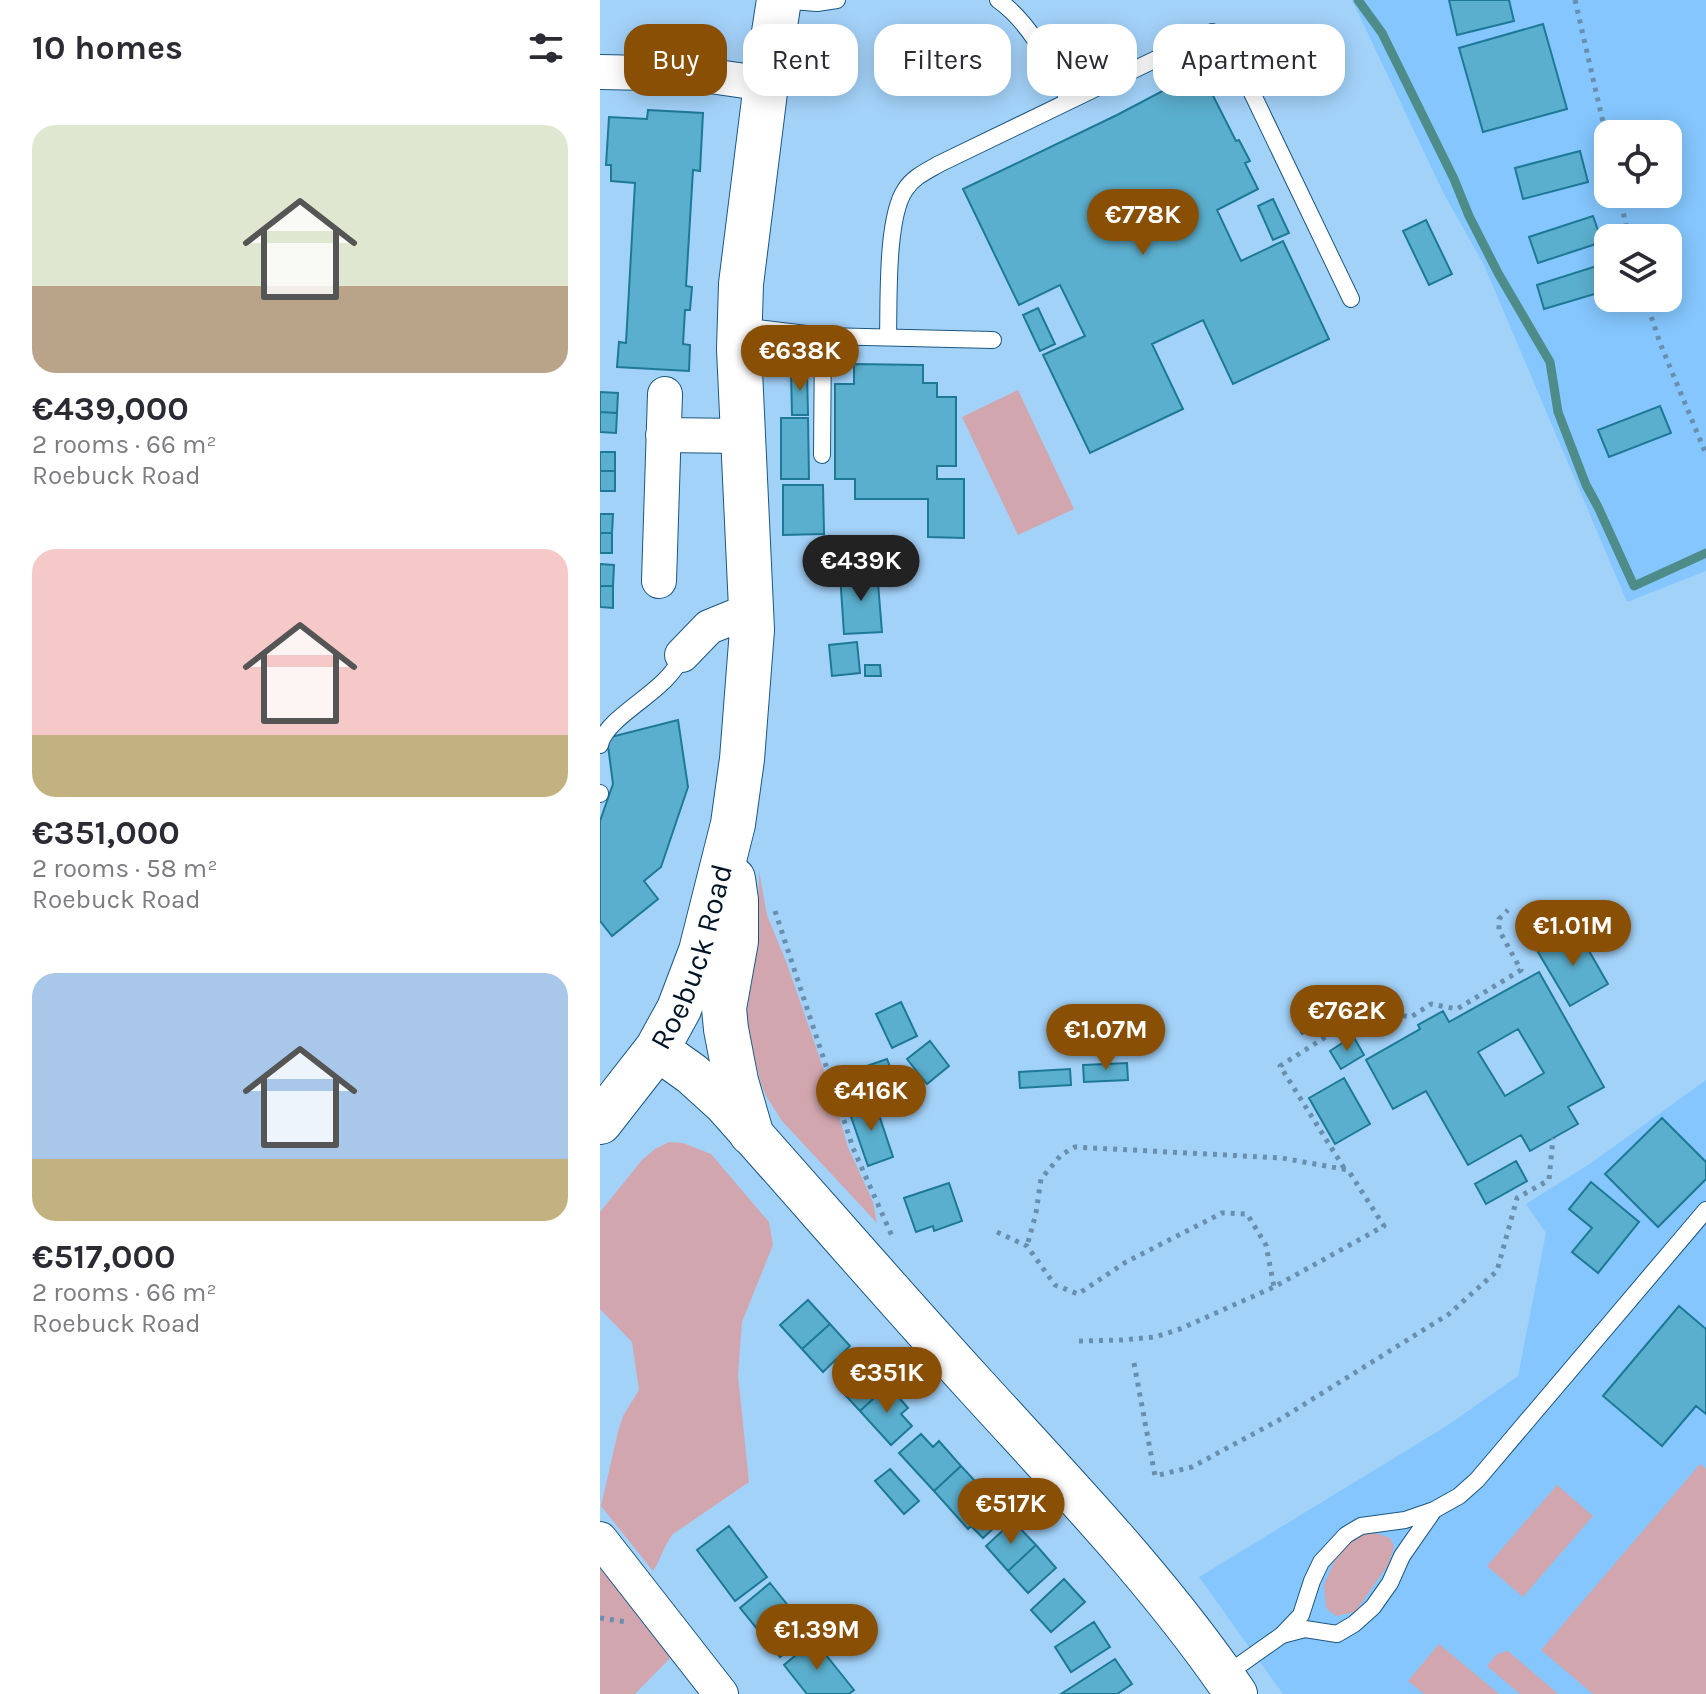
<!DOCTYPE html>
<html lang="en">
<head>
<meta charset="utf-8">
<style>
  :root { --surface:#fff; --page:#f2f2f3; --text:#2b2b33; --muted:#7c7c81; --accent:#895005 }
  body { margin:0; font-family:Karla,sans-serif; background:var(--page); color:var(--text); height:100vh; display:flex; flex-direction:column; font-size:30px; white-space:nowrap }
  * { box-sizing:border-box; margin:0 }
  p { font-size:26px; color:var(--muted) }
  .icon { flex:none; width:44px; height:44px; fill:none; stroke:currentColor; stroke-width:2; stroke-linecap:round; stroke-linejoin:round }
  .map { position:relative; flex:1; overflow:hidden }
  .sheet { display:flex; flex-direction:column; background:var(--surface); width:600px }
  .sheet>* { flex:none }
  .hud { position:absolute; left:24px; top:24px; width:760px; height:72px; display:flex; gap:16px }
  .fabs { position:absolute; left:994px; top:120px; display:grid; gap:16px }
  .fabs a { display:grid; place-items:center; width:88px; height:88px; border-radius:16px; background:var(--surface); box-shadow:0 4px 20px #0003; font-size:40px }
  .price { position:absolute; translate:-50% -68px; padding:0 18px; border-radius:28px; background:var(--accent); color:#fff; font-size:26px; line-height:52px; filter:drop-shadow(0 2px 4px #0008) }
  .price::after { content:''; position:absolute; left:50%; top:48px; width:24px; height:18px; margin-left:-12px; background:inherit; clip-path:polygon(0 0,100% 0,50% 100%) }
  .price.active { background:#222; color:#fff }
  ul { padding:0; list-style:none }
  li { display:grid; align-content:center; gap:16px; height:424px; padding:0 32px }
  li span { display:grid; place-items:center; height:248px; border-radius:24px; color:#555 }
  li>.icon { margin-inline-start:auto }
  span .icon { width:144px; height:144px; fill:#fffc; stroke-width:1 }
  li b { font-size:34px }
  h2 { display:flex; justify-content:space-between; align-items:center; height:96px; padding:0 32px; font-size:34px }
  .tag { padding:0 28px; border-radius:24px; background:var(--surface); box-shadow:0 4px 20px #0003; font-size:28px; line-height:72px }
  .tag.active { background:var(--accent); color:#fff }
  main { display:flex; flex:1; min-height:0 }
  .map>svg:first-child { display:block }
  .built { fill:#84c6fd; fill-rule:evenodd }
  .green { fill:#d2a6af }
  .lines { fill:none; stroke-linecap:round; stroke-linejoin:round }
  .stream { stroke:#4e8c8a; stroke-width:9 }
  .building { fill:#5bafce; stroke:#1d7996; stroke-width:2; fill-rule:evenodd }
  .service-casing { stroke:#1b5781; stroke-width:18 }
  .minor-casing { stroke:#1b5781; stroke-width:36 }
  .tertiary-casing { stroke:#1b5781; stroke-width:44 }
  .secondary-casing { stroke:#1b5781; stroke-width:46 }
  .path { stroke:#698fae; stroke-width:5; stroke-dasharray:4 6; stroke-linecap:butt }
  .service { stroke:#fff; stroke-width:16 }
  .minor { stroke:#fff; stroke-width:34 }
  .tertiary { stroke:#fff; stroke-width:42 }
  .secondary { stroke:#fff; stroke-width:44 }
  .labels { text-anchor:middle; stroke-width:6; stroke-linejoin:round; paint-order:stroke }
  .street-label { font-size:30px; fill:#001426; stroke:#a3d2f9 }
</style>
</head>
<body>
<main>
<section class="sheet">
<h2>10 homes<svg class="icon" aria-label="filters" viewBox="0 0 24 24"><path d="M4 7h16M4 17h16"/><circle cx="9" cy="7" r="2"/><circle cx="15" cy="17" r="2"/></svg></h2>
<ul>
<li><span style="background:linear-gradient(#dfe7d0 65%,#b9a48a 0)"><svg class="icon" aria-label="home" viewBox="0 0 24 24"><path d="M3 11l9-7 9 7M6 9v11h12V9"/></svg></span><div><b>€439,000</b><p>2 rooms · 66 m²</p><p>Roebuck Road</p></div></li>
<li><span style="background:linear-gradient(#f6c9c9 75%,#c2b280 0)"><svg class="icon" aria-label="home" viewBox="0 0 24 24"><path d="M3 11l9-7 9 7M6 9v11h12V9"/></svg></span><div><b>€351,000</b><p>2 rooms · 58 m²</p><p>Roebuck Road</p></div></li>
<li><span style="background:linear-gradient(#a9c7e8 75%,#c2b280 0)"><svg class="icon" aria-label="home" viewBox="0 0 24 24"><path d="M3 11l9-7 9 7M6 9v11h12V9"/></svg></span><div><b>€517,000</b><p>2 rooms · 66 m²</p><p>Roebuck Road</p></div></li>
</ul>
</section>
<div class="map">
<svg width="1106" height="1694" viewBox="0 0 1106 1694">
  <rect width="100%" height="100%" fill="#a3d2f9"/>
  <path class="built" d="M752 0H1106V571L1027 602 884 265 844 194ZM1008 134H1068V194H1008ZM1008 238H1068V298H1008Z
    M1106 1080V1694H683L599 1577 845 1427 918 1376 946 1233 926 1204 991 1163Z"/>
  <path class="green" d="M418 390 474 509 418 535 362 417Z
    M159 871 167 915 187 964 233 1096 248 1147 273 1202 277 1223 182 1121 165 1094 160 1080 147 1026V1012L158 940Z
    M69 1142 83 1143 111 1154 169 1222 173 1245 142 1322 138 1375 149 1482 73 1534C64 1545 61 1559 53 1571L1 1506 18 1432 23 1416 39 1390 32 1342 0 1309V1212L42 1160 55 1149Z
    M1100 1464 1106 1469V1694H993L941 1650Z
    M957 1485 993 1516 923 1597 887 1566Z
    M767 1530 790 1538 794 1547 788 1565 755 1612 736 1616 726 1608 724 1585 738 1553 755 1536Z
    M0 1548 78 1650 35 1694H0Z
    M839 1644 899 1694H824L808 1681Z
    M908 1651 958 1694H920L887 1666 897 1654Z"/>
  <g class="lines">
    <path class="stream" d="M758 0 782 33 854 179 869 216 898 273 950 362 958 412 986 485 998 507 1034 586 1106 553"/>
  </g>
  <path class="building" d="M849 0H909L914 21 857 35Z
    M943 24 967 109 883 132 859 48Z
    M602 74 636 141 639 140 650 161 645 163 658 189 617 210 641 261 683 241 729 339 633 384 603 320 552 344 583 409 490 453 443 355 485 336 460 285 419 305 363 189 517 115 570 87 572 90Z
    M48 110 103 113 100 171 93 170 86 286 92 287 90 310H85L83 344 90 345 89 371 17 367 19 342 26 343 35 183 11 181V165H6L9 117 47 119Z
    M980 151 988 182 923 199 915 168Z
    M673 199 689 233 673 240 658 206Z
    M993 216 1002 242 938 263 929 237Z
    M826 220 852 274 829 285 803 231Z
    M1006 263 1008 290 944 309 937 285Z
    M438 308 455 344 440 351 423 315Z
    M254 364 323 365V383H337V397H356V466H337V479H364V538L328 537V499H255V479H235V384H254Z
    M191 371H207L208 415H192Z
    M0 392 18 393 17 413 0 412Z
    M1060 406 1071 433 1009 457 998 430Z
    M0 412 17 413 16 433 0 432Z
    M181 418H208L209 479H181Z
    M0 452H15V471H0Z
    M0 471H15V491H0Z
    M183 485H223L224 534 183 535Z
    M0 514H13L12 533H0Z
    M0 533H12V553H0Z
    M0 564 14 565 13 586H0Z
    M277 571 282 632 244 634 240 574Z
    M0 586H13V608L0 607Z
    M257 642 260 673 232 676 229 645Z
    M265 665H280L281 676H265Z
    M78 720 88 787 61 867 44 881 58 899 12 936 0 921V821L13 784 7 738Z
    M977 930 1008 984 970 1006 938 952Z
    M939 972 1004 1087 968 1107 978 1124 930 1151 921 1135 868 1165 826 1091 793 1109 766 1060 820 1029 818 1025 843 1011 849 1022ZM918 1029 944 1073 905 1096 878 1052Z
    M301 1002 317 1036 292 1048 276 1014Z
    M721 1007 728 1020 702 1034 695 1020Z
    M753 1036 764 1055 741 1069 730 1051Z
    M330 1041 349 1066 327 1084 307 1059Z
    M287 1059 298 1087 247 1105 237 1076Z
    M527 1063 528 1080 484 1082 483 1065Z
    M470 1069 471 1085 420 1088 419 1072Z
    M744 1078 770 1124 735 1144 709 1098Z
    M274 1100 293 1157 268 1166 248 1108Z
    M1062 1118 1106 1162V1179L1058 1227 1005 1174Z
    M916 1161 927 1181 886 1204 875 1184Z
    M991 1182 1039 1222 998 1273 972 1252 992 1228 969 1209Z
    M349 1183 362 1221 334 1231 333 1226 316 1232 304 1198Z
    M208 1300 230 1324 202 1349 180 1325Z
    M1079 1306 1106 1329V1414L1096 1406 1062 1446 1003 1396Z
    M230 1324 250 1346 223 1372 202 1349Z
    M265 1361 288 1385 260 1411 237 1386Z
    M288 1385 308 1408 301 1414 312 1426 291 1445 260 1411Z
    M321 1434 333 1447 339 1441 361 1466 334 1491 299 1453Z
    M361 1466 376 1482 372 1485 392 1507 386 1513 397 1525 383 1538 371 1526 368 1529 334 1491Z
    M290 1469 319 1501 304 1514 275 1481Z
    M413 1521 436 1545 408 1571 386 1546Z
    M129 1526 167 1577 135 1601 97 1550Z
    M436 1545 456 1568 428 1593 408 1571Z
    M464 1579 485 1602 451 1632 431 1610Z
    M170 1583 210 1633 180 1657 140 1608Z
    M494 1622 510 1647 471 1672 455 1647Z
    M214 1640 254 1690 249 1694H207L184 1665Z
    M515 1659 532 1684 517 1694H461Z"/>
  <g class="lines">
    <g class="service-casing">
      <path id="service" d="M179 0 217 3 237 0
        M398 0C432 24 451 66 469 101
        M141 326 223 336 393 340
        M288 337C289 302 286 218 305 190 313 177 327 171 339 164L612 32 621 36 629 45 751 299
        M222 455 223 336
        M0 745C6 715 70 691 82 655
        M0 793V794
        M682 1635 701 1615 712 1581 721 1562 746 1535 761 1526 805 1520 834 1510
        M624 1676 682 1635 705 1629 737 1634 754 1624 773 1607 790 1583 802 1556 834 1510 859 1496 877 1480 1106 1210"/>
    </g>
    <g class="minor-casing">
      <path id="minor" d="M0 72 96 74 166 84
        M63 435 143 436
        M59 581 65 394
        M82 655 109 627 151 610
        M0 1539 121 1694"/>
    </g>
    <g class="tertiary-casing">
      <path id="tertiary" d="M57 1049 92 1074 125 1104C208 1197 290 1292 374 1384 465 1484 560 1582 636 1694"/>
    </g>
    <g class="secondary-casing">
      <g id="secondary">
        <path d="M133 879 136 900V941L124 1008 126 1029 136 1081 151 1133"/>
        <path id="s1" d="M0 1122 57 1049 79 1009 101 951 133 824 142 759 152 630 139 349 141 284 166 84 179 0"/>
      </g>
    </g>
    <path class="path" d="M975 0 1008 144
      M1019 194 1029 238
      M1045 298 1060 343 1106 454
      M175 911 253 1148 292 1236
      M744 1168 680 1066 768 1010 811 1017 831 1004 857 1009 921 970 899 930V919L908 910
      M397 1232 427 1246 455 1285 478 1294 526 1262 622 1213 647 1214 666 1245 674 1287 784 1226 748 1170 682 1158 475 1147 461 1155 441 1179 436 1213 427 1246
      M479 1341 522 1340 555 1337 580 1329 674 1287
      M534 1363 555 1476 592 1467 679 1420 849 1314 897 1271 917 1198 949 1180 953 1138
      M0 1618 27 1622"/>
    <use href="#service" class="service"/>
    <use href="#minor" class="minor"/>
    <use href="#tertiary" class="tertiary"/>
    <use href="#secondary" class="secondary"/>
  </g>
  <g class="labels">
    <g class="street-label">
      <text dy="10" stroke="none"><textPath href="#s1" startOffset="192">Roebuck Road</textPath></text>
    </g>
  </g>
</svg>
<div class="fabs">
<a><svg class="icon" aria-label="locate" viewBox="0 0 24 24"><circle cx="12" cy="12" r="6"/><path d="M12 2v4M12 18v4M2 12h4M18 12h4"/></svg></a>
<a><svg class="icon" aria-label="layers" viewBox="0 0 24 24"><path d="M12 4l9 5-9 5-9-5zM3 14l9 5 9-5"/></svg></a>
</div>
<b class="price" style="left:543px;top:257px">€778K</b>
<b class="price" style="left:200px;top:393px">€638K</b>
<b class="price active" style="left:261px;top:603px">€439K</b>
<b class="price" style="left:973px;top:968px">€1.01M</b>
<b class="price" style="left:747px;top:1053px">€762K</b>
<b class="price" style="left:506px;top:1072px">€1.07M</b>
<b class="price" style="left:271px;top:1133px">€416K</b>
<b class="price" style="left:287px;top:1415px">€351K</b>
<b class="price" style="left:411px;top:1546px">€517K</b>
<b class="price" style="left:217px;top:1672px">€1.39M</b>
<div class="hud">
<a class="tag active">Buy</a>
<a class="tag">Rent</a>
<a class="tag">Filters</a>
<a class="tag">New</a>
<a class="tag">Apartment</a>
</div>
</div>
</main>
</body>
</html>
